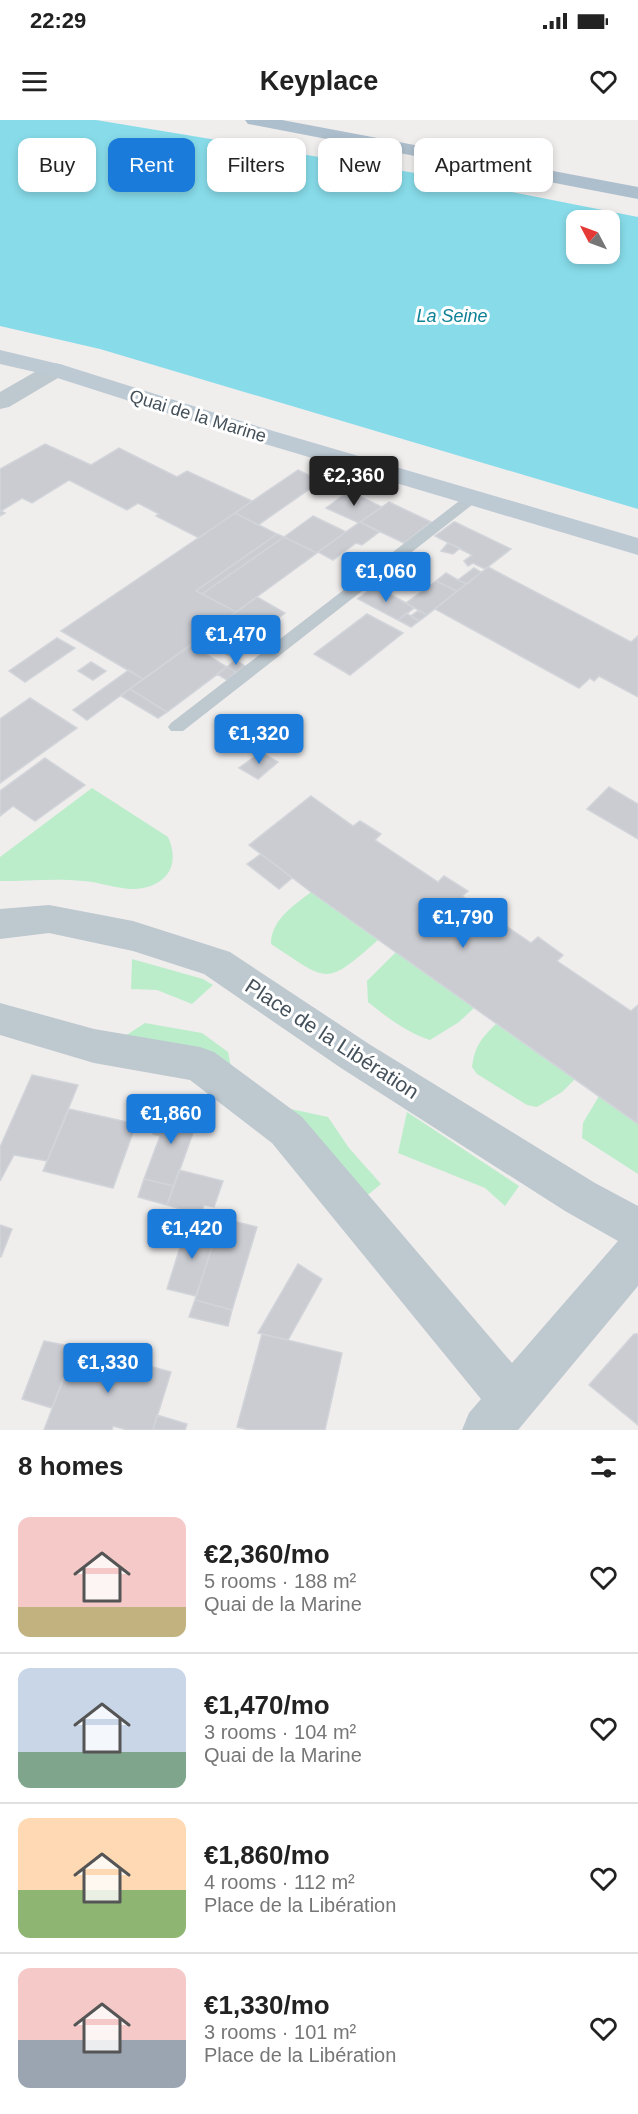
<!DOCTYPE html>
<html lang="en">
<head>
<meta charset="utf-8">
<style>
  :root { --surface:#fff; --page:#f6f6f6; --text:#222; --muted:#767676; --line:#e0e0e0; --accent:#1b7bdb }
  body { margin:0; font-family:Arial,sans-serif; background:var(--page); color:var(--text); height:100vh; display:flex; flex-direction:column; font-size:22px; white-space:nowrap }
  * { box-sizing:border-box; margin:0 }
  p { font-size:20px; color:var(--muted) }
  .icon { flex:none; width:33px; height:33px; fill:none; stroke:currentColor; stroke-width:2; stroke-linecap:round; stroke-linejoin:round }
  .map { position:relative; height:1310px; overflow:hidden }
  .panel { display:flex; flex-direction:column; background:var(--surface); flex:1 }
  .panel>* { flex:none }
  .hud { position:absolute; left:18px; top:18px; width:603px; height:54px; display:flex; gap:12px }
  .needle { width:39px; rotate:311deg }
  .fabs { position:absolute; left:566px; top:90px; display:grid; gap:12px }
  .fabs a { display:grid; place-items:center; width:54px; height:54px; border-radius:12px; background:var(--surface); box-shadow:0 3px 9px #0003; font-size:30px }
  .price { position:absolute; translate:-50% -51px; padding:0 14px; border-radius:6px; background:var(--accent); color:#fff; font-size:20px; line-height:39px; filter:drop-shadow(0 2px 3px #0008) }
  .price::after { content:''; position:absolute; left:50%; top:36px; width:18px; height:14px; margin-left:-9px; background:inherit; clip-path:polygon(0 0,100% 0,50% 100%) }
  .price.active { background:#222; color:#fff }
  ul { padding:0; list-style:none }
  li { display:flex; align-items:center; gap:18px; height:150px; padding:0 18px }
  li+li { border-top:2px solid var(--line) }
  li span { display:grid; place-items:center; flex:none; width:168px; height:120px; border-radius:12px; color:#555 }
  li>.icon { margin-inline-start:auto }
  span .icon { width:72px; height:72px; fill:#fffc; stroke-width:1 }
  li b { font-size:26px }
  h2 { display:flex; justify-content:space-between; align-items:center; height:72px; padding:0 18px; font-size:26px }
  .chip { padding:0 21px; border-radius:12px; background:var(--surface); box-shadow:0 3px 9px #0003; font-size:21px; line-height:54px }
  .chip.active { background:var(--accent); color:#fff }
  .status { display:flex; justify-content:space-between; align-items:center; height:42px; padding:0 30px; background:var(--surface); direction:ltr }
  .status svg { height:16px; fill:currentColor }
  header { display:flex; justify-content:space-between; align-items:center; height:78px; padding:0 18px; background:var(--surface); font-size:27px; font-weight:800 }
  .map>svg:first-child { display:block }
  .green { fill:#bbedcb }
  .water { fill:#88dcea; fill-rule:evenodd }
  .building { fill:#caccd2; stroke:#d1d4d9; stroke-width:1.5 }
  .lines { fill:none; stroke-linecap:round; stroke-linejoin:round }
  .lane { fill:#bdc8cf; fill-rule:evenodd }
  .street { fill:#bdc8cf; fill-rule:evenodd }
  .secondary { fill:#bdcad4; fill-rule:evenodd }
  .primary { fill:#adbecc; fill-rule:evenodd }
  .labels { text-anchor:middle; stroke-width:6; stroke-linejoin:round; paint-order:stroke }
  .far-water-label { font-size:18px; font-style:italic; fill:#0e8295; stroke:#fff }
  .far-street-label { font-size:18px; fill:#45515a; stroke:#fff }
  .street-label { font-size:21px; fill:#45515a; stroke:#fff }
</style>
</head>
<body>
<div class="status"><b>22:29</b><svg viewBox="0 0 49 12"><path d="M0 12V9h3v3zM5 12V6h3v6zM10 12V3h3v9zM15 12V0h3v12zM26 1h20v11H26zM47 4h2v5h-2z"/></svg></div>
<header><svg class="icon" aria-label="menu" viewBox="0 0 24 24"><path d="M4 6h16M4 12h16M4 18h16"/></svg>Keyplace<svg class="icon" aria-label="heart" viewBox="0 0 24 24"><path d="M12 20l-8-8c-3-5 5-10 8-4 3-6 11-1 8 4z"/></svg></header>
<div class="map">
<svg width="638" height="1310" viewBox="0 0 638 1310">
  <rect width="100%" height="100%" fill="#f0eded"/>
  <path class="green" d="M92 668 168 717C179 741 171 762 143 768 124 772 102 762 83 761 56 758 27 761 0 761V737Z
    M311 772 378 820C324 868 328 861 271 824 271 800 293 786 311 772Z
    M396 832 474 888 459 902 430 920C408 913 386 897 368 882L367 861Z
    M132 839 203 859 213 865 192 884 157 870 131 869Z
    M145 903 202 913 228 932 231 947 125 916Z
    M496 904 575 959 562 972 537 987 527 985 477 954 472 947C474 927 482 917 496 904Z
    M599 976 638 1004V1054L582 1018 583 1003Z
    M277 986 328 997 349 1028 381 1064 364 1078Z
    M407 992 519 1066 505 1086 485 1068 398 1033Z"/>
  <path class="water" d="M0 0H96L415 53 638 97V389L100 229 0 206ZM576 100H609V134H576Z"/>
  <path class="building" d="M45 324 91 345 119 328 177 357 187 351 252 381 199 418 156 396 159 394 138 383 127 390 69 360 32 383 22 378 1 391 5 393 0 396V349Z
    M298 350 321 361 258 405 235 393Z
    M349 371 382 387 359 403 326 388Z
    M389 382 431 402 404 423 360 402Z
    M235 393 277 414 196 471 236 492 143 559 61 511Z
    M313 396 346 412 317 433 284 417Z
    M360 402 379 412 362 425 356 423 333 440 318 432Z
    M454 402H455L511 429 485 449 473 443 468 446 464 441 472 435 435 416Z
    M277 414 284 417 202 474 196 471Z
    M284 417 317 433 236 492 202 474Z
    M448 423 460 428 453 434 441 431Z
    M488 447 631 522 638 516V577L599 556 594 561 590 558 579 568 435 489Z
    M474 448 481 452 467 464 458 460Z
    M446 453 458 460 467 464 457 471 436 461Z
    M436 461 457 471 427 495 406 483Z
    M375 466 406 483 414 488 398 500 358 479Z
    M257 477 285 493 228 535 199 519Z
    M419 490 427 495 419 501 411 496Z
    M406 493 411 496 419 501 411 507 398 500Z
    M367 494 403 513 350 555 314 534Z
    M57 518 75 528 25 562 9 551Z
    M191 525 227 547 167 592 130 569Z
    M235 540 245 546 236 552 227 547Z
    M91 542 106 551 93 560 78 551Z
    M227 547 236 552 227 560 217 554Z
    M129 550 143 559 87 600 73 590Z
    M130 569 167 592 158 598 121 576Z
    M30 578 77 608 0 663V599Z
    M261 632 278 642 258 659 239 648Z
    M45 638 85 665 35 701 13 686 0 696V671Z
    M609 667 638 684V719L587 689Z
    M311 676 353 706 360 701 381 714 375 720 438 762 444 756 468 771 462 776 531 823 538 817 563 835 557 841 631 891 638 885V1004L311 772 249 725Z
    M261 734 292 758 279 769 247 744Z
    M32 955 78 965 47 1041 14 1035 0 1061V1027Z
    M165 983 198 999 174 1066 144 1059 160 1016 153 1014Z
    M69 989 136 1004 113 1068 43 1051Z
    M179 1050 223 1061 214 1087 204 1085 201 1095 167 1085Z
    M144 1059 174 1066 167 1085 138 1077Z
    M221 1098 257 1107 232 1190 195 1180Z
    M0 1105 12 1109 1 1137 0 1136Z
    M187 1105 217 1112 196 1176 167 1169Z
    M298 1144 322 1159 288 1220 258 1213Z
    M195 1180 232 1190 228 1206 189 1197Z
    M262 1214 342 1233 325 1310H250L237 1307Z
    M634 1214H638V1305L589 1265Z
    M44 1221 75 1227 52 1288 22 1279Z
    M76 1226 171 1252 153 1310H127L113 1306 112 1310H44Z
    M157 1295 187 1304 185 1310H153Z"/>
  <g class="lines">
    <path class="lane" d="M472 374 479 378 477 381 183 611H171L168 607 171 603 467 375Z"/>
    <path class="street" d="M55 243 63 245 67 250 63 255 9 287 0 289V272L47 245Z
      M49 785 133 801 230 832 369 924 595 1063 638 1086V1166L518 1310H462L469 1293 481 1279 272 1023 190 960 94 943 0 915V883L94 909 200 927 214 932 302 997 512 1243 618 1121 565 1091 341 948 204 854 133 831 49 813 0 819V789Z"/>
    <path class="secondary" d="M0 230 63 245 263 308 638 418V435L245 318 48 255 0 244Z"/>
    <path class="primary" d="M245 0H282L638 67V79L254 5 248 4Z"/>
  </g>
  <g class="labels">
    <g class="far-water-label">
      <text x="452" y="202">La Seine</text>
    </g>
    <g class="far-street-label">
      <text transform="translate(198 296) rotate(17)" y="6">Quai de la Marine</text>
    </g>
    <g class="street-label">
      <text transform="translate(332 919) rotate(33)" y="7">Place de la Libération</text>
    </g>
  </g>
</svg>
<div class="fabs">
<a><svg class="needle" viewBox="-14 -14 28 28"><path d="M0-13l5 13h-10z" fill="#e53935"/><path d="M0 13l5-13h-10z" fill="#767676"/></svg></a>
</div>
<b class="price active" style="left:354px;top:387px">€2,360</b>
<b class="price" style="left:386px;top:483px">€1,060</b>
<b class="price" style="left:236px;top:546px">€1,470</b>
<b class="price" style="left:259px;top:645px">€1,320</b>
<b class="price" style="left:463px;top:829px">€1,790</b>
<b class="price" style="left:171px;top:1025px">€1,860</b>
<b class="price" style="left:192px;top:1140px">€1,420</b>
<b class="price" style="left:108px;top:1274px">€1,330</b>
<div class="hud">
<a class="chip">Buy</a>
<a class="chip active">Rent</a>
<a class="chip">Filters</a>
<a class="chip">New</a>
<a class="chip">Apartment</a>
</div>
</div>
<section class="panel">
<h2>8 homes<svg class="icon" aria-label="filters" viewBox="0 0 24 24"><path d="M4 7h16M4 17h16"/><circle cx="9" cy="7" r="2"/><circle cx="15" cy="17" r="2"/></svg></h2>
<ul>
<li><span style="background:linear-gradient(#f6c9c9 75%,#c2b280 0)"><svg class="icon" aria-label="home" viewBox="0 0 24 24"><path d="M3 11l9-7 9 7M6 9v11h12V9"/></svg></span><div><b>€2,360/mo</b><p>5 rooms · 188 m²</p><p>Quai de la Marine</p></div><svg class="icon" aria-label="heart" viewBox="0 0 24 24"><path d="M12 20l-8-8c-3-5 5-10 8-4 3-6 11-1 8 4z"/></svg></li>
<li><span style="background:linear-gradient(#c9d6e8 70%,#7fa58c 0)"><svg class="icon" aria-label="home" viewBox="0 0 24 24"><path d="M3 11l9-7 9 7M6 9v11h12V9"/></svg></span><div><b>€1,470/mo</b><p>3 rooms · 104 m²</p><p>Quai de la Marine</p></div><svg class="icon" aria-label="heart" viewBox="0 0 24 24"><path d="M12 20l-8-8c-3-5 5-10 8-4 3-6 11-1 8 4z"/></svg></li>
<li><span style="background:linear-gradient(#ffd9b3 60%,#8fb573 0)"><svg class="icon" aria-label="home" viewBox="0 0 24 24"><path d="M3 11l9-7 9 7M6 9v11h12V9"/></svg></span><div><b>€1,860/mo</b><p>4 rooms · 112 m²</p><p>Place de la Libération</p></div><svg class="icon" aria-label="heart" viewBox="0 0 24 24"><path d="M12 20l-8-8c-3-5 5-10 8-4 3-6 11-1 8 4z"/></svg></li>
<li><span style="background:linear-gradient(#f6c9c9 60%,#9aa5b1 0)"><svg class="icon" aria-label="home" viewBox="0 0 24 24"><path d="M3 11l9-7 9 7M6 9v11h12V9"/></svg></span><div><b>€1,330/mo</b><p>3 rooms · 101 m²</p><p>Place de la Libération</p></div><svg class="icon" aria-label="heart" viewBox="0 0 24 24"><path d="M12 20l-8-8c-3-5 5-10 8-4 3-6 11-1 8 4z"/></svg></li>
</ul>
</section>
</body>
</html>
